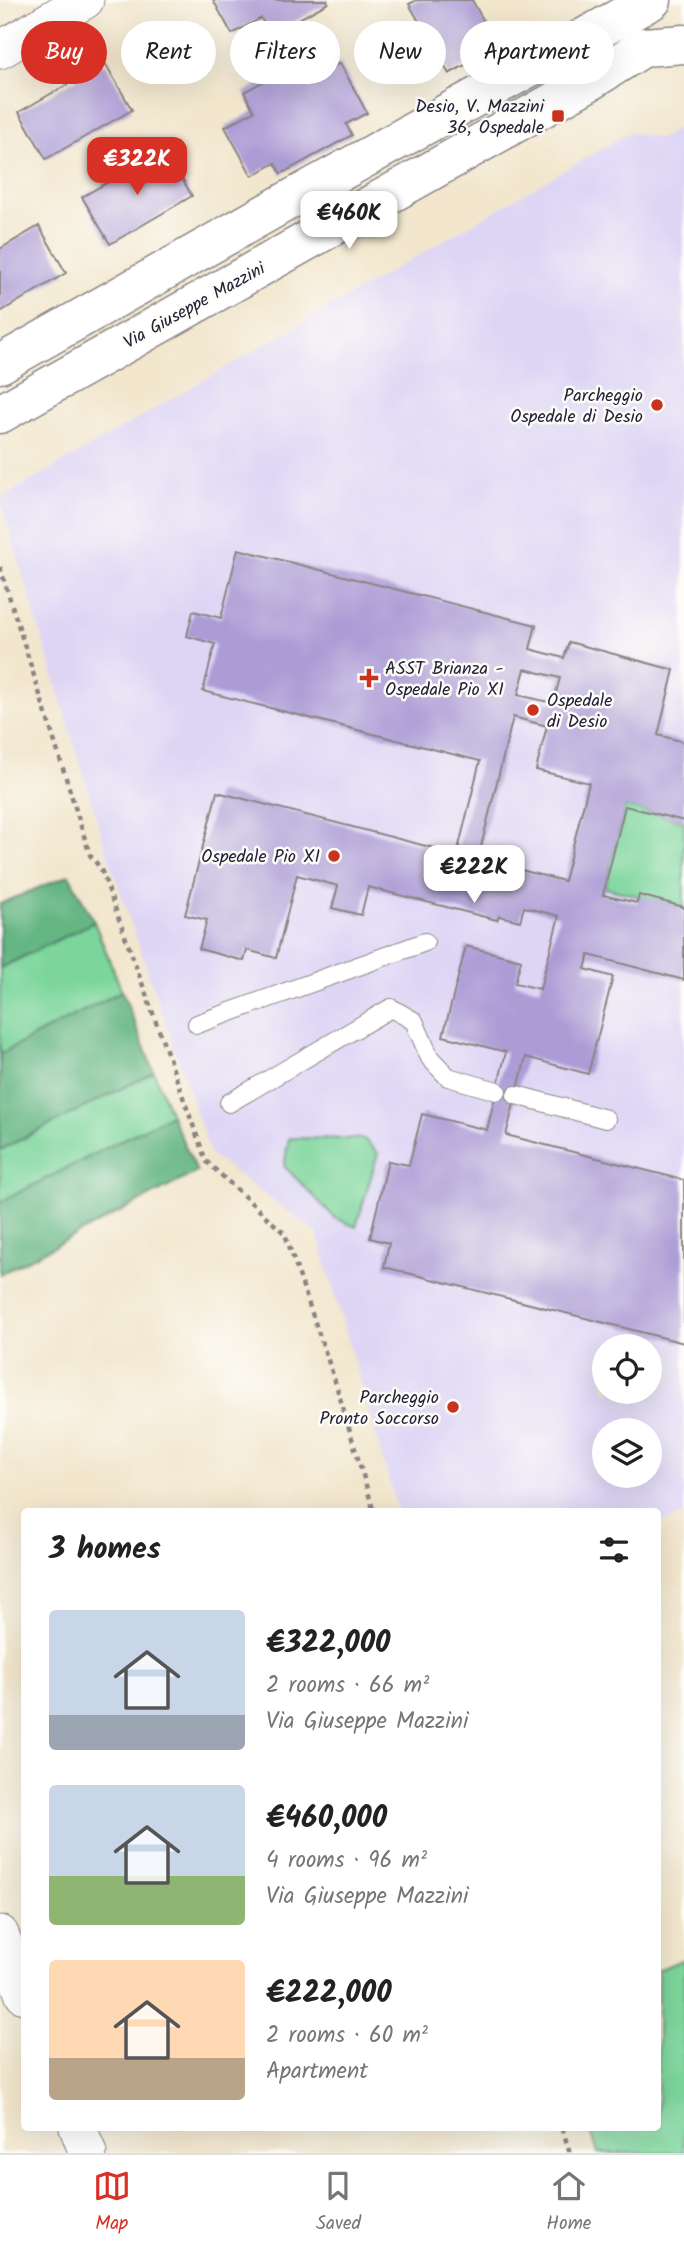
<!DOCTYPE html>
<html lang="en">
<head>
<meta charset="utf-8">
<style>
  :root { --surface:#fff; --page:#f2f2f2; --text:#222; --muted:#767676; --line:#e0e0e0; --accent:#d93025 }
  body { margin:0; font-family:Kalam,sans-serif; background:var(--page); color:var(--text); height:100vh; display:flex; flex-direction:column; font-size:26px; white-space:nowrap }
  * { box-sizing:border-box; margin:0 }
  p { font-size:23px; color:var(--muted) }
  .icon { flex:none; width:38px; height:38px; fill:none; stroke:currentColor; stroke-width:2; stroke-linecap:round; stroke-linejoin:round }
  .map { position:relative; flex:1; overflow:hidden }
  .panel { position:absolute; left:21px; top:1508px; width:640px; height:623px; display:flex; flex-direction:column; background:var(--surface); border-radius:7px; box-shadow:0 7px 28px #0002 }
  .panel>* { flex:none }
  .top-card { position:absolute; left:21px; top:21px; width:642px; height:63px; display:flex; gap:14px }
  .controls { position:absolute; left:592px; top:1334px; display:grid; gap:14px }
  .controls a { display:grid; place-items:center; width:70px; height:70px; border-radius:50%; background:var(--surface); box-shadow:0 7px 28px #0002; font-size:35px }
  .price { position:absolute; translate:-50% -60px; padding:0 16px; border-radius:14px; background:#fff; color:#222; font-size:23px; line-height:46px; filter:drop-shadow(0 2px 4px #0008) }
  .price::after { content:''; position:absolute; left:50%; top:42px; width:21px; height:16px; margin-left:-10px; background:inherit; clip-path:polygon(0 0,100% 0,50% 100%) }
  .price.selected { background:var(--accent); color:#fff }
  ul { padding:0; list-style:none }
  li { display:flex; align-items:center; gap:21px; height:175px; padding:0 28px }
  li span { display:grid; place-items:center; flex:none; width:196px; height:140px; border-radius:7px; color:#555 }
  li>.icon { margin-inline-start:auto }
  span .icon { width:84px; height:84px; fill:#fffc; stroke-width:1 }
  li b { font-size:30px }
  h2 { display:flex; justify-content:space-between; align-items:center; height:84px; padding:0 28px; font-size:30px }
  .pill { padding:0 24px; border-radius:32px; background:var(--surface); box-shadow:0 7px 28px #0002; font-size:24px; line-height:63px }
  .pill.selected { background:var(--accent); color:#fff }
  .tabs { display:flex; justify-content:space-around; align-items:center; height:98px; border-top:2px solid var(--line); background:var(--surface); font-size:19px; color:var(--muted) }
  .tabs a { display:grid; justify-items:center; gap:4px }
  .tabs .selected { color:var(--accent) }
  .map>svg:first-child { display:block }
  .built { fill:#ded5f5; fill-rule:evenodd }
  .green { fill:#7cd59b; stroke:#4f7c6b; stroke-width:2 }
  .forest { fill:#65b683; stroke:#446c5f; stroke-width:2 }
  .building { fill:#ac9cd6; fill-rule:evenodd }
  .lines { fill:none; stroke-linecap:round; stroke-linejoin:round }
  .lane-casing { stroke:#8a8484; stroke-width:20 }
  .street-casing { stroke:#8a8484; stroke-width:39 }
  .secondary-casing { stroke:#8a8484; stroke-width:41 }
  .path { stroke:#8a8484; stroke-width:4.5; stroke-dasharray:5 5; stroke-linecap:butt }
  .lane { stroke:#fff; stroke-width:18 }
  .street { stroke:#fff; stroke-width:37 }
  .secondary { stroke:#fff; stroke-width:38 }
  .poi-dot { fill:#c8321e; stroke:#fdfcf7; stroke-width:2.5 }
  .labels { text-anchor:middle; stroke-width:5; stroke-linejoin:round; paint-order:stroke }
  .poi-label { font-size:18px; fill:#22223b; stroke:#fdfcf7; text-anchor:end }
  .street-label { font-size:18px; fill:#22223b; stroke:#fdfcf7 }
</style>
</head>
<body>
<div class="map">
<svg width="684" height="2153" viewBox="0 0 684 2153">
  <rect width="100%" height="100%" fill="#fdfcf7"/>
  <filter id="ink" filterUnits="userSpaceOnUse"><feTurbulence type="fractalNoise" baseFrequency=".0143" numOctaves="2"/><feDisplacementMap in="SourceGraphic" scale="14" xChannelSelector="R" yChannelSelector="G"/><feConvolveMatrix kernelMatrix="1 2 1 2 8 2 1 2 1" color-interpolation-filters="sRGB"/></filter>
  <filter id="wash" filterUnits="userSpaceOnUse"><feTurbulence type="fractalNoise" baseFrequency=".00686" numOctaves="4" result="noise"/><feDisplacementMap in="SourceGraphic" scale="28" xChannelSelector="R" yChannelSelector="G"/><feGaussianBlur stdDeviation="1.57" result="paint"/><feColorMatrix in="noise" values="0 0 0 0 0 0 0 0 0 0 0 0 0 0 0 0 0 1.4 0 .05"/><feComposite in="paint" operator="in"/></filter>
  <g filter="url(#wash)">
    <rect width="100%" height="100%" fill="#f2e6cd"/>
    <path class="built" d="M684 124V1514L658 1525V1512H398L317 1233 211 1155 108 856 0 499 630 132 660 139ZM604 1346H649V1391H604ZM604 1430H649V1475H604Z"/>
    <path class="green" d="M625 806 684 821V907L605 888Z
      M94 922 122 991 0 1054V968Z
      M154 1072 171 1115 0 1202V1150Z
      M289 1138 364 1139 378 1153 356 1227 335 1218 284 1166Z
      M684 1959V2153H598L590 2128H658V1970Z"/>
    <path class="forest" d="M69 875 94 922 0 968V904Z
      M122 991 154 1072 0 1150V1054Z
      M171 1115 197 1172 0 1274V1202Z"/>
    <g id="blocks">
      <path class="building" d="M213 0H327L328 3 270 35 261 18 232 34Z
        M417 0H472L498 47 449 74 409 4Z
        M317 52 327 70 340 63 367 113 346 124 352 135 281 174 275 163 252 176 225 127 254 111 244 92Z
        M105 63 132 110 46 159 19 112Z
        M165 149 192 196 110 244 82 197Z
        M39 226 66 273 0 312V249Z
        M238 549 536 625 530 649 564 658 569 642 674 670 658 735 684 742V821L625 806 603 895 637 903 639 895 684 907V980L589 955 585 969 613 977 588 1074 526 1057 506 1135 684 1180V1343L384 1267 389 1243 370 1238 388 1161 409 1165 422 1114 487 1130 506 1052 443 1036 466 946 521 960 515 983 540 989 559 916 524 907 520 921 499 916 497 920 368 887 361 915 332 908 338 886 297 875 276 958 247 950 244 961 199 949 207 920 185 915 217 792 457 854 480 761 203 691 215 644 187 636 193 611 221 618ZM525 669 560 678 553 703 518 695ZM513 717 547 726 536 770 589 783 564 881 478 859Z"/>
    </g>
  </g>
  <g filter="url(#ink)">
    <use href="#blocks" fill-opacity="0" stroke="#8a8484" stroke-width="2"/>
    <g class="lines">
      <g class="lane-casing">
        <path id="lane" d="M197 1024 425 942
          M516 1095 606 1119
          M229 1103 391 1008 414 1021 430 1058 448 1077 497 1091"/>
      </g>
      <g class="street-casing">
        <path id="street" d="M0 50 85 0
          M0 1934 24 1995
          M78 2128 88 2153"/>
      </g>
      <g class="secondary-casing">
        <path id="secondary" d="M0 364 284 203 652 0
          M0 414 587 83 644 47 684 44"/>
      </g>
      <path class="path" d="M0 567 90 855 101 869 206 1161 285 1234 334 1378 374 1512
        M562 2128 570 2153"/>
      <use href="#lane" class="lane"/>
      <use href="#street" class="street"/>
      <use href="#secondary" class="secondary"/>
    </g>
  </g>
  <g class="poi-dot">
    <rect x="551" y="109" width="14" height="14" rx="3.5"/>
    <circle cx="657" cy="405" r="7"/>
    <path d="M365.5 667.5h7v7h7v7h-7v7h-7v-7h-7v-7h7z"/>
    <circle cx="533" cy="710" r="7"/>
    <circle cx="334" cy="856" r="7"/>
    <circle cx="453" cy="1407" r="7"/>
  </g>
  <g class="labels">
    <g class="poi-label">
      <text x="544" y="112">Desio, V. Mazzini<tspan x="544" dy="21">36, Ospedale</tspan></text>
      <text x="643" y="401">Parcheggio<tspan x="643" dy="21">Ospedale di Desio</tspan></text>
      <text x="385" y="674" text-anchor="start">ASST Brianza -<tspan x="385" dy="21">Ospedale Pio XI</tspan></text>
      <text x="547" y="706" text-anchor="start">Ospedale<tspan x="547" dy="21">di Desio</tspan></text>
      <text x="320" y="862">Ospedale Pio XI</text>
      <text x="439" y="1403">Parcheggio<tspan x="439" dy="21">Pronto Soccorso</tspan></text>
    </g>
    <g class="street-label">
      <text transform="translate(194 305) rotate(-29)" y="6">Via Giuseppe Mazzini</text>
    </g>
  </g>
</svg>
<div class="controls">
<a><svg class="icon" aria-label="locate" viewBox="0 0 24 24"><circle cx="12" cy="12" r="6"/><path d="M12 2v4M12 18v4M2 12h4M18 12h4"/></svg></a>
<a><svg class="icon" aria-label="layers" viewBox="0 0 24 24"><path d="M12 4l9 5-9 5-9-5zM3 14l9 5 9-5"/></svg></a>
</div>
<b class="price selected" style="left:137px;top:197px">€322K</b>
<b class="price" style="left:349px;top:251px">€460K</b>
<b class="price" style="left:474px;top:905px">€222K</b>
<div class="top-card">
<a class="pill selected">Buy</a>
<a class="pill">Rent</a>
<a class="pill">Filters</a>
<a class="pill">New</a>
<a class="pill">Apartment</a>
</div>
<section class="panel">
<h2>3 homes<svg class="icon" aria-label="filters" viewBox="0 0 24 24"><path d="M4 7h16M4 17h16"/><circle cx="9" cy="7" r="2"/><circle cx="15" cy="17" r="2"/></svg></h2>
<ul>
<li><span style="background:linear-gradient(#c9d6e8 75%,#9aa5b1 0)"><svg class="icon" aria-label="home" viewBox="0 0 24 24"><path d="M3 11l9-7 9 7M6 9v11h12V9"/></svg></span><div><b>€322,000</b><p>2 rooms · 66 m²</p><p>Via Giuseppe Mazzini</p></div></li>
<li><span style="background:linear-gradient(#c9d6e8 65%,#8fb573 0)"><svg class="icon" aria-label="home" viewBox="0 0 24 24"><path d="M3 11l9-7 9 7M6 9v11h12V9"/></svg></span><div><b>€460,000</b><p>4 rooms · 96 m²</p><p>Via Giuseppe Mazzini</p></div></li>
<li><span style="background:linear-gradient(#ffd9b3 70%,#b9a48a 0)"><svg class="icon" aria-label="home" viewBox="0 0 24 24"><path d="M3 11l9-7 9 7M6 9v11h12V9"/></svg></span><div><b>€222,000</b><p>2 rooms · 60 m²</p><p>Apartment</p></div></li>
</ul>
</section>
</div>
<nav class="tabs">
<a class="selected"><svg class="icon" aria-label="map" viewBox="0 0 24 24"><path d="M3 6l6-2 6 2 6-2v14l-6 2-6-2-6 2zM9 4v14M15 6v14"/></svg>Map</a>
<a><svg class="icon" aria-label="saved" viewBox="0 0 24 24"><path d="M7 4h10v16l-5-4-5 4z"/></svg>Saved</a>
<a><svg class="icon" aria-label="home" viewBox="0 0 24 24"><path d="M3 11l9-7 9 7M6 9v11h12V9"/></svg>Home</a>
</nav>
</body>
</html>
